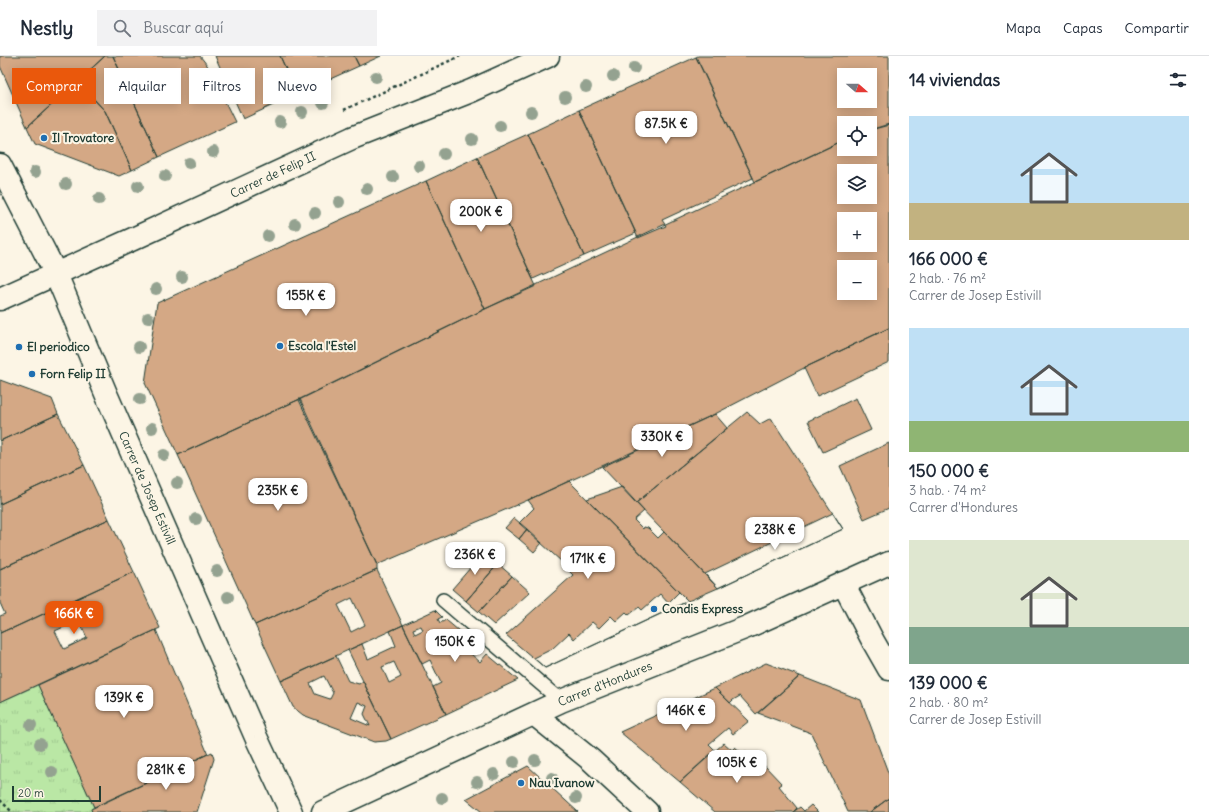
<!DOCTYPE html>
<html lang="es">
<head>
<meta charset="utf-8">
<style>
  :root { --surface:#fff; --page:#f2f2f3; --text:#1f2937; --muted:#747a83; --line:#e0e1e3; --accent:#ea580c }
  body { margin:0; font-family:Delius,sans-serif; background:var(--page); color:var(--text); height:100vh; display:flex; flex-direction:column; font-size:15px; white-space:nowrap }
  * { box-sizing:border-box; margin:0 }
  p { font-size:13px; color:var(--muted) }
  .icon { flex:none; width:22px; height:22px; fill:none; stroke:currentColor; stroke-width:2; stroke-linecap:round; stroke-linejoin:round }
  .map { position:relative; flex:1; overflow:hidden }
  .panel { display:flex; flex-direction:column; background:var(--surface); width:320px }
  .panel>* { flex:none }
  .banner { position:absolute; left:12px; top:12px; width:380px; height:36px; display:flex; gap:8px }
  .needle { width:26px; rotate:110deg }
  .fabs { position:absolute; left:837px; top:12px; display:grid; gap:8px }
  .fabs a { display:grid; place-items:center; width:40px; height:40px; border-radius:0px; background:var(--surface); box-shadow:0 2px 10px #0003; font-size:20px }
  .scale { position:absolute; left:12px; bottom:10px; width:89px; box-sizing:border-box; padding-left:4px; border:2px solid #1f3d34; border-top:0; font-size:11px; line-height:14px; white-space:nowrap; color:#1f3d34; -webkit-text-stroke:3px #fcf5e5; paint-order:stroke }
  .price { position:absolute; translate:-50% -34px; padding:0 9px; border-radius:8px; background:#fff; color:#222; font-size:13px; line-height:26px; filter:drop-shadow(0 1px 2px #0008) }
  .price::after { content:''; position:absolute; left:50%; top:24px; width:12px; height:9px; margin-left:-6px; background:inherit; clip-path:polygon(0 0,100% 0,50% 100%) }
  .price.selected { background:var(--accent); color:#fff }
  ul { padding:0; list-style:none }
  li { display:grid; align-content:center; gap:8px; height:212px; padding:0 20px }
  li span { display:grid; place-items:center; height:124px; border-radius:0px; color:#555 }
  li>.icon { margin-inline-start:auto }
  span .icon { width:72px; height:72px; fill:#fffc; stroke-width:1 }
  li b { font-size:17px }
  h2 { display:flex; justify-content:space-between; align-items:center; height:48px; padding:0 20px; font-size:17px }
  .chip { padding:0 14px; border-radius:0px; background:var(--surface); box-shadow:0 2px 10px #0003; font-size:14px; line-height:36px }
  .chip.selected { background:var(--accent); color:#fff }
  header { display:flex; align-items:center; gap:24px; box-sizing:border-box; height:56px; padding:0 20px; background:var(--surface); border-bottom:1px solid var(--line) }
  header strong { font-size:19px }
  nav { display:flex; gap:22px; margin-inline-start:auto; font-size:14px }
  .search { width:280px; height:36px; background:var(--page); display:flex; align-items:center; gap:10px; box-sizing:border-box; padding:0 14px; border-radius:0px; color:var(--muted); font-size:15px }
  main { display:flex; flex:1; min-height:0 }
  .map>svg:first-child { display:block }
  .grass { fill:url(#grass-tufts); stroke:#6c926c }
  .building { fill:#d4a885; stroke:#1f3d34; fill-rule:evenodd }
  .lines { fill:none; stroke-linecap:round; stroke-linejoin:round }
  .service-casing { stroke:#1f3d34; stroke-width:16 }
  .minor-casing { stroke:#1f3d34; stroke-width:25 }
  .secondary-casing { stroke:#1f3d34; stroke-width:25 }
  .path { stroke:#1f3d34; stroke-width:2.5; stroke-dasharray:3 3; stroke-linecap:butt }
  .service { stroke:#fcf5e5; stroke-width:13 }
  .minor { stroke:#fcf5e5; stroke-width:22 }
  .secondary { stroke:#fcf5e5; stroke-width:22 }
  .tree { fill:#94a290 }
  .poi-dot { fill:#1f6fb2; stroke:#fcf5e5; stroke-width:1.5 }
  .labels { text-anchor:middle; stroke-width:4; stroke-linejoin:round; paint-order:stroke }
  .poi-label { font-size:12px; font-weight:bold; fill:#1f3d34; stroke:#fcf5e5; text-anchor:start }
  .street-label { font-size:12px; fill:#1f3d34; stroke:#fcf5e5 }
</style>
</head>
<body>
<header>
<strong>Nestly</strong>
<div class="search"><svg class="icon" aria-label="search" viewBox="0 0 24 24"><circle cx="10" cy="10" r="6"/><path d="M15 15l6 6"/></svg>Buscar aquí</div>
<nav><a>Mapa</a><a>Capas</a><a>Compartir</a></nav>
</header>
<main>
<div class="map">
<svg width="889" height="756" viewBox="0 0 889 756">
  <defs>
    <pattern id="grass-tufts" width="24" height="20" patternUnits="userSpaceOnUse"><rect width="24" height="20" fill="#bae7a5"/><path d="M3 7l-1-3M5 7V3M7 7l1-3M15 17l-1-3M17 17v-4M19 17l1-3" fill="none" stroke="#9fc78f"/></pattern>
  </defs>
  <rect width="100%" height="100%" fill="#fcf5e5"/>
  <filter id="ink" filterUnits="userSpaceOnUse"><feTurbulence type="fractalNoise" baseFrequency=".025" numOctaves="2"/><feDisplacementMap in="SourceGraphic" scale="8" xChannelSelector="R" yChannelSelector="G"/><feConvolveMatrix kernelMatrix="1 2 1 2 8 2 1 2 1" color-interpolation-filters="sRGB"/></filter>
  <g filter="url(#ink)">
    <path class="grass" d="M38 629 94 751 91 753 92 756H0V646Z"/>
    <path class="building" d="M0 0H105L27 71 0 10Z
      M105 0H113L159 101 132 114 105 55 77 26Z
      M113 0H200L207 9 235 66 159 101Z
      M215 0H280L297 38 243 63Z
      M280 0H354L359 10 297 38Z
      M354 0H381L359 10Z
      M698 0H889V69L870 74V67H844V84L755 126 702 13 696 1ZM844 19H870V45H844Z
      M696 1 753 122 662 164 666 170 638 182 579 54Z
      M83 31 105 55 132 114 119 120 35 88 27 71 68 34 80 39Z
      M579 54 636 177 584 200 528 78Z
      M889 68V272L804 312 715 358 528 444 377 509 299 344 485 253 844 84V93H870V74ZM844 115H870V141H844ZM844 163H870V189H844ZM844 211H870V237H844Z
      M528 78 584 200 533 223 477 101Z
      M477 101 536 230 485 253 426 125Z
      M426 125 485 253 300 343 178 399 145 327 157 247Z
      M889 272V306L817 340 804 312Z
      M0 324 52 343 58 358 0 385Z
      M856 342 871 374 823 396 808 365Z
      M300 343 377 509V514L255 569 178 399Z
      M747 356 760 368 771 362 843 473 718 532 636 447Z
      M58 358 84 409 0 448V385Z
      M715 358 727 372 636 447 602 411Z
      M889 387V452L864 463 840 410Z
      M84 409 109 463 0 513V448Z
      M569 425 688 545 545 612 506 579 573 519 561 507 562 506 519 467 534 452 528 444Z
      M622 431 644 455 634 464 643 473 644 471 648 472 658 482 664 476 718 532 688 545 587 443Z
      M833 457 843 473 718 532 705 518Z
      M514 462 527 473 519 483 505 472Z
      M109 463 134 516 11 573V572L0 577V560L5 558 0 547V513Z
      M527 473 542 487 534 496 519 483Z
      M484 496 498 508 466 545 452 533Z
      M498 508 512 520 479 556 466 545Z
      M377 514 403 569 281 625 255 569ZM352 542 365 569 351 576 338 549Z
      M134 516 160 572 0 646V577L11 572V573ZM79 564 87 582 64 593 55 575Z
      M512 520 530 536 494 569 479 556Z
      M679 536 688 545 545 612 534 602 552 593 569 577 574 583 592 566 599 572 611 560 616 565 626 556 629 559 639 551 642 554 660 538 668 547Z
      M435 554 442 561 438 563 440 567 446 564 472 586 466 589 471 598 480 606 487 598 518 624 446 658 433 631 441 627 430 604 422 608 403 569ZM421 570 423 574 415 578 413 573Z
      M403 569 446 658 391 683 348 594 362 588 368 603 396 590 390 575ZM394 606 401 621 389 627 382 611Z
      M156 574 208 698 94 751 38 629Z
      M336 600 348 625 359 628 363 625 391 683 386 685 374 686 303 659 293 651 281 625ZM324 620 333 637 330 643 315 638 310 627ZM358 646 367 650 364 658 370 670 351 662Z
      M766 607 800 620 756 658 740 640 733 644 730 647 715 632Z
      M800 620 861 644 889 719V742L870 756H848L811 677 758 657Z
      M715 632 749 665 733 678 728 672 709 688 715 694 680 726 620 676Z
      M724 687 732 694 735 691 742 697 746 695 763 710 764 709 782 728 779 730 797 752 793 756H715L680 726Z
      M212 696 214 703 197 756H92L91 753Z
      M528 710 578 756H482L466 743Z
      M889 742V756H870L881 748Z
      M811 749 818 756H793L800 751 804 755Z"/>
    <g class="lines">
      <g class="service-casing">
        <path id="service" d="M443 544 561 645"/>
      </g>
      <g class="minor-casing">
        <path id="minor" d="M0 109 56 218 107 340 256 681 291 756
          M843 527 873 585 889 613
          M534 658 591 704 647 756
          M323 756 561 645 747 571 889 507"/>
      </g>
      <g class="secondary-casing">
        <path id="secondary" d="M0 243 133 183 352 82 471 35 548 0"/>
      </g>
      <path class="path" d="M344 54 460 0
        M0 744 12 756"/>
      <use href="#service" class="service"/>
      <use href="#minor" class="minor"/>
      <use href="#secondary" class="secondary"/>
    </g>
    <g class="tree">
      <circle cx="634" cy="12" r="6"/>
      <circle cx="613" cy="20" r="6"/>
      <circle cx="376" cy="21" r="6"/>
      <circle cx="586" cy="31" r="6"/>
      <circle cx="565" cy="41" r="6"/>
      <circle cx="323" cy="47" r="6"/>
      <circle cx="302" cy="56" r="6"/>
      <circle cx="531" cy="56" r="6"/>
      <circle cx="280" cy="66" r="6"/>
      <circle cx="500" cy="70" r="6"/>
      <circle cx="472" cy="83" r="6"/>
      <circle cx="213" cy="96" r="6"/>
      <circle cx="444" cy="98" r="6"/>
      <circle cx="189" cy="107" r="6"/>
      <circle cx="419" cy="110" r="6"/>
      <circle cx="35" cy="116" r="6"/>
      <circle cx="165" cy="120" r="6"/>
      <circle cx="393" cy="121" r="6"/>
      <circle cx="66" cy="128" r="6"/>
      <circle cx="138" cy="130" r="6"/>
      <circle cx="367" cy="133" r="6"/>
      <circle cx="99" cy="143" r="6"/>
      <circle cx="339" cy="146" r="6"/>
      <circle cx="315" cy="157" r="6"/>
      <circle cx="295" cy="168" r="6"/>
      <circle cx="268" cy="180" r="6"/>
      <circle cx="182" cy="221" r="6"/>
      <circle cx="156" cy="233" r="6"/>
      <circle cx="148" cy="262" r="6"/>
      <circle cx="139" cy="291" r="6"/>
      <circle cx="140" cy="343" r="6"/>
      <circle cx="152" cy="372" r="6"/>
      <circle cx="164" cy="399" r="6"/>
      <circle cx="177" cy="427" r="6"/>
      <circle cx="196" cy="463" r="6"/>
      <circle cx="217" cy="515" r="6"/>
      <circle cx="228" cy="541" r="6"/>
      <circle cx="31" cy="669" r="6"/>
      <circle cx="40" cy="688" r="6"/>
      <circle cx="535" cy="704" r="6"/>
      <circle cx="514" cy="706" r="6"/>
      <circle cx="52" cy="716" r="6"/>
      <circle cx="494" cy="718" r="6"/>
      <circle cx="552" cy="722" r="6"/>
      <circle cx="477" cy="726" r="6"/>
      <circle cx="442" cy="742" r="6"/>
      <circle cx="576" cy="742" r="6"/>
    </g>
  </g>
  <g class="poi-dot">
    <circle cx="44" cy="82" r="4"/>
    <circle cx="280" cy="290" r="4"/>
    <circle cx="19" cy="291" r="4"/>
    <circle cx="32" cy="318" r="4"/>
    <circle cx="654" cy="553" r="4"/>
    <circle cx="521" cy="727" r="4"/>
  </g>
  <g class="labels">
    <g class="poi-label">
      <text x="52" y="86">Il Trovatore</text>
      <text x="288" y="294">Escola l'Estel</text>
      <text x="27" y="295">El periodico</text>
      <text x="40" y="322">Forn Felip II</text>
      <text x="662" y="557">Condis Express</text>
      <text x="529" y="731">Nau Ivanow</text>
    </g>
    <g class="street-label">
      <text transform="translate(273 119) rotate(-25)" y="4">Carrer de Felip II</text>
      <text transform="translate(147 432) rotate(66)" y="4">Carrer de Josep Estivill</text>
      <text transform="translate(605 628) rotate(-22)" y="4">Carrer d'Hondures</text>
    </g>
  </g>
</svg>
<div class="fabs">
<a><svg class="needle" viewBox="-14 -14 28 28"><path d="M0-13l5 13h-10z" fill="#e53935"/><path d="M0 13l5-13h-10z" fill="#747a83"/></svg></a>
<a><svg class="icon" aria-label="locate" viewBox="0 0 24 24"><circle cx="12" cy="12" r="6"/><path d="M12 2v4M12 18v4M2 12h4M18 12h4"/></svg></a>
<a><svg class="icon" aria-label="layers" viewBox="0 0 24 24"><path d="M12 4l9 5-9 5-9-5zM3 14l9 5 9-5"/></svg></a>
<a>+</a>
<a>−</a>
</div>
<div class="scale">20 m</div>
<b class="price" style="left:666px;top:89px">87.5K €</b>
<b class="price" style="left:481px;top:177px">200K €</b>
<b class="price" style="left:306px;top:261px">155K €</b>
<b class="price" style="left:662px;top:402px">330K €</b>
<b class="price" style="left:278px;top:456px">235K €</b>
<b class="price" style="left:775px;top:495px">238K €</b>
<b class="price" style="left:475px;top:520px">236K €</b>
<b class="price" style="left:588px;top:524px">171K €</b>
<b class="price selected" style="left:74px;top:579px">166K €</b>
<b class="price" style="left:455px;top:607px">150K €</b>
<b class="price" style="left:124px;top:663px">139K €</b>
<b class="price" style="left:686px;top:676px">146K €</b>
<b class="price" style="left:737px;top:728px">105K €</b>
<b class="price" style="left:166px;top:735px">281K €</b>
<div class="banner">
<a class="chip selected">Comprar</a>
<a class="chip">Alquilar</a>
<a class="chip">Filtros</a>
<a class="chip">Nuevo</a>
</div>
</div>
<section class="panel">
<h2>14 viviendas<svg class="icon" aria-label="filters" viewBox="0 0 24 24"><path d="M4 7h16M4 17h16"/><circle cx="9" cy="7" r="2"/><circle cx="15" cy="17" r="2"/></svg></h2>
<ul>
<li><span style="background:linear-gradient(#bfe0f5 70%,#c2b280 0)"><svg class="icon" aria-label="home" viewBox="0 0 24 24"><path d="M3 11l9-7 9 7M6 9v11h12V9"/></svg></span><div><b>166 000 €</b><p>2 hab. · 76 m²</p><p>Carrer de Josep Estivill</p></div></li>
<li><span style="background:linear-gradient(#bfe0f5 75%,#8fb573 0)"><svg class="icon" aria-label="home" viewBox="0 0 24 24"><path d="M3 11l9-7 9 7M6 9v11h12V9"/></svg></span><div><b>150 000 €</b><p>3 hab. · 74 m²</p><p>Carrer d'Hondures</p></div></li>
<li><span style="background:linear-gradient(#dfe7d0 70%,#7fa58c 0)"><svg class="icon" aria-label="home" viewBox="0 0 24 24"><path d="M3 11l9-7 9 7M6 9v11h12V9"/></svg></span><div><b>139 000 €</b><p>2 hab. · 80 m²</p><p>Carrer de Josep Estivill</p></div></li>
</ul>
</section>
</main>
</body>
</html>
